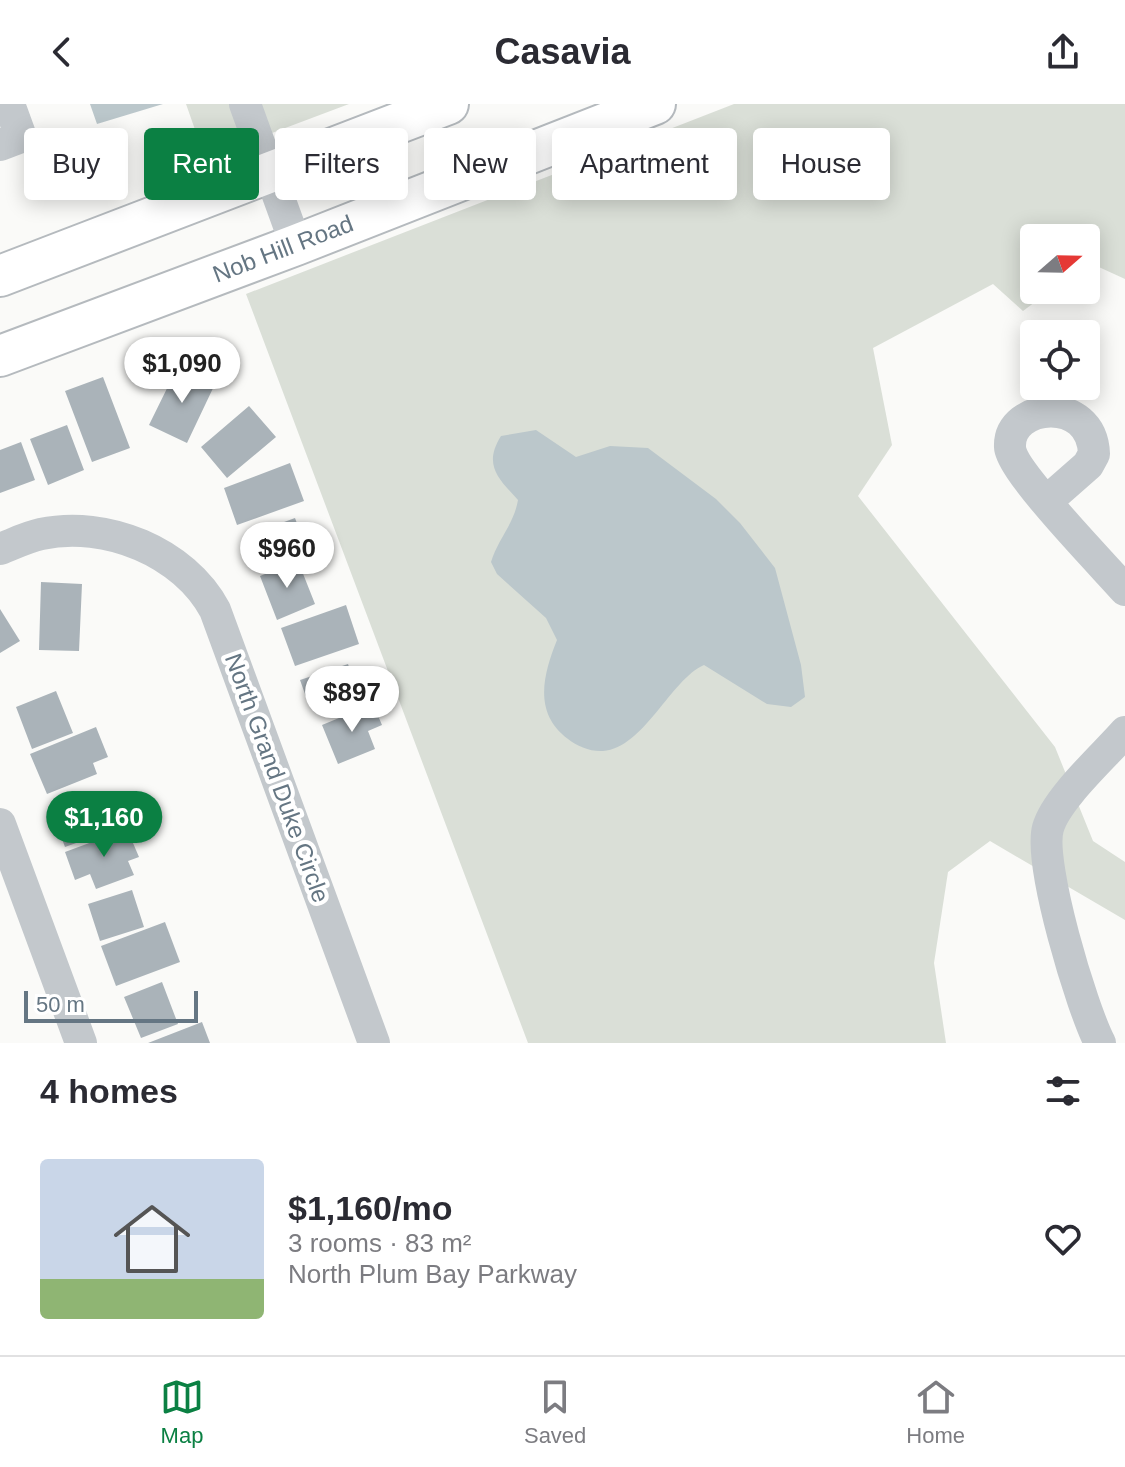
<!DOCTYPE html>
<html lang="en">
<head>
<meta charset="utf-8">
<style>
  :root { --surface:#fff; --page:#f2f2f3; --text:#2b2b33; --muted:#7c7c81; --line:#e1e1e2; --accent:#0b8043 }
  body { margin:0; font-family:Arial,sans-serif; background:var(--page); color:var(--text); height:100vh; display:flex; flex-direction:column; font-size:30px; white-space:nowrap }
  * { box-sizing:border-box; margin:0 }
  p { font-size:26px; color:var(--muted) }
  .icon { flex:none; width:44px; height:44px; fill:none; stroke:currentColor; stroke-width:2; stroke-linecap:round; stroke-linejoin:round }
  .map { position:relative; height:939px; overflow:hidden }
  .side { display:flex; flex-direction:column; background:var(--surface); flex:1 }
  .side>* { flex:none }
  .top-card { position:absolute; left:24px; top:24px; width:1078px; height:72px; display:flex; gap:16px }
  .needle { width:52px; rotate:70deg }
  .tools { position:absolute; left:1020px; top:120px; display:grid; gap:16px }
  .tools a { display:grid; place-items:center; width:80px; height:80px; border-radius:8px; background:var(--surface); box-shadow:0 4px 20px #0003; font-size:40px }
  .scale { position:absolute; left:24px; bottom:20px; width:174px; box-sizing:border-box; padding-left:8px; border:4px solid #657683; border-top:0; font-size:22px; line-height:28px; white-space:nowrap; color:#657683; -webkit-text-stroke:6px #fff; paint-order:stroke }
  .price { position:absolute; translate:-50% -68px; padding:0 18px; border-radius:28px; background:#fff; color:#222; font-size:26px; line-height:52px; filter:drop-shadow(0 2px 4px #0008) }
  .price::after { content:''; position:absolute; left:50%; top:48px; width:24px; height:18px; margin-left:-12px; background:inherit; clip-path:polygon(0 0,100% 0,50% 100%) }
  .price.active { background:var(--accent); color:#fff }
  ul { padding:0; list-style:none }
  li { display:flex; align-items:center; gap:24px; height:200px; padding:0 40px }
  li span { display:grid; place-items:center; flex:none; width:224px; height:160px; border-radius:8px; color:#555 }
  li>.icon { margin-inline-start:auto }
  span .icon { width:96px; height:96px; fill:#fffc; stroke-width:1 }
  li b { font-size:34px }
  h2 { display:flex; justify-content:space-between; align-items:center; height:96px; padding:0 40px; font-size:34px }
  .pill { padding:0 28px; border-radius:8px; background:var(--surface); box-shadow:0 4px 20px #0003; font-size:28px; line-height:72px }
  .pill.active { background:var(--accent); color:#fff }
  header { display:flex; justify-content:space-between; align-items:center; height:104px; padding:0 40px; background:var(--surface); font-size:36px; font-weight:800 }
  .menu { display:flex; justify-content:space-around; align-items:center; height:112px; border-top:2px solid var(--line); background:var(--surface); font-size:22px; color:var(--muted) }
  .menu a { display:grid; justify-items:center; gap:4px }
  .menu .active { color:var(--accent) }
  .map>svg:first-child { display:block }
  .green { fill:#dadfd7 }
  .water { fill:#bbc7cb }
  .building { fill:#aab3b9 }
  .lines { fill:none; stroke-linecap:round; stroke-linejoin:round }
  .major-casing { stroke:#b5babe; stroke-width:44 }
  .minor { stroke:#c3c8cc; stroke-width:32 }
  .major { stroke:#fff; stroke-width:40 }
  .labels { text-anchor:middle; stroke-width:8; stroke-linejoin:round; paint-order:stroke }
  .street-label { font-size:24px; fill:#657683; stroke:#fff }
</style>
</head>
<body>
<header><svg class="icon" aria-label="back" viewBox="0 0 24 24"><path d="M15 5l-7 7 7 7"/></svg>Casavia<svg class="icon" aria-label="share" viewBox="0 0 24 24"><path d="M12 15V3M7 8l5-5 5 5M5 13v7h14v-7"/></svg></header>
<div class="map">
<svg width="1125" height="939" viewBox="0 0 1125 939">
  <rect width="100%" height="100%" fill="#fafaf8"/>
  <path class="green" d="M186 0H349L205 54Z
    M734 0H1125V175L1090 159 1086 161V134H1034V186H1051L1023 207 993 180 873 244 892 341 858 392 1055 643 1093 737 1125 758V816L990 737 948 768 934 859 946 939H528L246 190Z"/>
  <path class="water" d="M90 0H163L97 20Z
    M536 326 576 353 610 342 648 344 716 395 740 419 775 464 801 561 805 593 791 603 767 600 704 561C671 575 644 644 603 647 591 648 577 642 568 635 533 609 543 571 557 536L546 514 497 470 491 458C498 435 514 420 518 396 498 374 483 361 501 332Z"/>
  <path class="building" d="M178 262 215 280 187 339 149 321Z
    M103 273 130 344 92 358 65 287Z
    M249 302 276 333 227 374 201 343Z
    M67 321 84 366 48 381 30 335Z
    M21 338 35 376 0 389V346Z
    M290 359 304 397 237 421 224 384Z
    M295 414 308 449 256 468 243 433Z
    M298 457 315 500 277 516 260 472Z
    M41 478 82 480 79 547 39 546Z
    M346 501 359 540 295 562 281 524Z
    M0 505 20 537 0 549Z
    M348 560 361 599 321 612 316 598 309 601 300 576Z
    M56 587 73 629 32 645 16 603Z
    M373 600 382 621 368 627 375 645 338 660 322 621Z
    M96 623 108 653 93 659 97 670 47 690 30 650Z
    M89 691 104 729 65 743 51 705Z
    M127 725 139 753 128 757 134 771 96 785 90 770 75 776 65 748Z
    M132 786 144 823 100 837 88 800Z
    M165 818 180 858 116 882 101 842Z
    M162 878 178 920 141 934 124 893Z
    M202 918 210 939H148Z"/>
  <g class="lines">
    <g class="major-casing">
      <path id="major" d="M0 172 448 0
        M0 252 296 141 655 0"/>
    </g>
    <path class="minor" d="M245 0 296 141
      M0 41 21 33 9 0
      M1047 397 1088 361 1094 350C1092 290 1008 299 1010 343 1011 367 1105 463 1125 486
      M0 445C13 440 27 433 41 430 106 416 184 448 215 506L374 939
      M0 720 81 939
      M1100 939C1082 905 1038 759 1048 724 1056 695 1104 652 1125 628"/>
    <use href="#major" class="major"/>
  </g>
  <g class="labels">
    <g class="street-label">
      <text transform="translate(283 145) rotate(-21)" y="8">Nob Hill Road</text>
      <text transform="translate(277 674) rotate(70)" y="8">North Grand Duke Circle</text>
    </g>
  </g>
</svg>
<div class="tools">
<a><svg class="needle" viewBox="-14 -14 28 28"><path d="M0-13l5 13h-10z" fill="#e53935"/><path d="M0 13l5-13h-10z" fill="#7c7c81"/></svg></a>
<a><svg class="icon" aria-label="locate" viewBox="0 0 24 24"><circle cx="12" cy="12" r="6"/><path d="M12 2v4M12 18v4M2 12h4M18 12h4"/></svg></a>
</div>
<div class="scale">50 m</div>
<b class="price" style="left:182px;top:301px">$1,090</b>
<b class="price" style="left:287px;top:486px">$960</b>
<b class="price" style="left:352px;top:630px">$897</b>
<b class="price active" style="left:104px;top:755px">$1,160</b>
<div class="top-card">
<a class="pill">Buy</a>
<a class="pill active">Rent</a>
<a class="pill">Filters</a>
<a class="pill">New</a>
<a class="pill">Apartment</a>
<a class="pill">House</a>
</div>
</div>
<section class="side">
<h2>4 homes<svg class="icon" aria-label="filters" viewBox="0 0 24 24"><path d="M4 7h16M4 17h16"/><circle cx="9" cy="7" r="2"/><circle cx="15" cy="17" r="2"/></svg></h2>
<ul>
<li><span style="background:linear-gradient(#c9d6e8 75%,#8fb573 0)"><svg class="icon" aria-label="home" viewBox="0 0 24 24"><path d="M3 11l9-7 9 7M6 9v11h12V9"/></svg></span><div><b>$1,160/mo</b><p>3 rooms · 83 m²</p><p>North Plum Bay Parkway</p></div><svg class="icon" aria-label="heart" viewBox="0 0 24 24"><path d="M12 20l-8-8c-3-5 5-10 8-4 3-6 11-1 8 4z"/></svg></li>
</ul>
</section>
<nav class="menu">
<a class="active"><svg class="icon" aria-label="map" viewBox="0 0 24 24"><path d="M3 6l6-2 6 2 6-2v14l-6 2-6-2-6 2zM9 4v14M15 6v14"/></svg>Map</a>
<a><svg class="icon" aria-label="saved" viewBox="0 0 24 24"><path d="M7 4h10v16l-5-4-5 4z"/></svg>Saved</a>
<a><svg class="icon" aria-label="home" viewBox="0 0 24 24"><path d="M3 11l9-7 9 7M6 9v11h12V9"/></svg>Home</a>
</nav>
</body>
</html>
